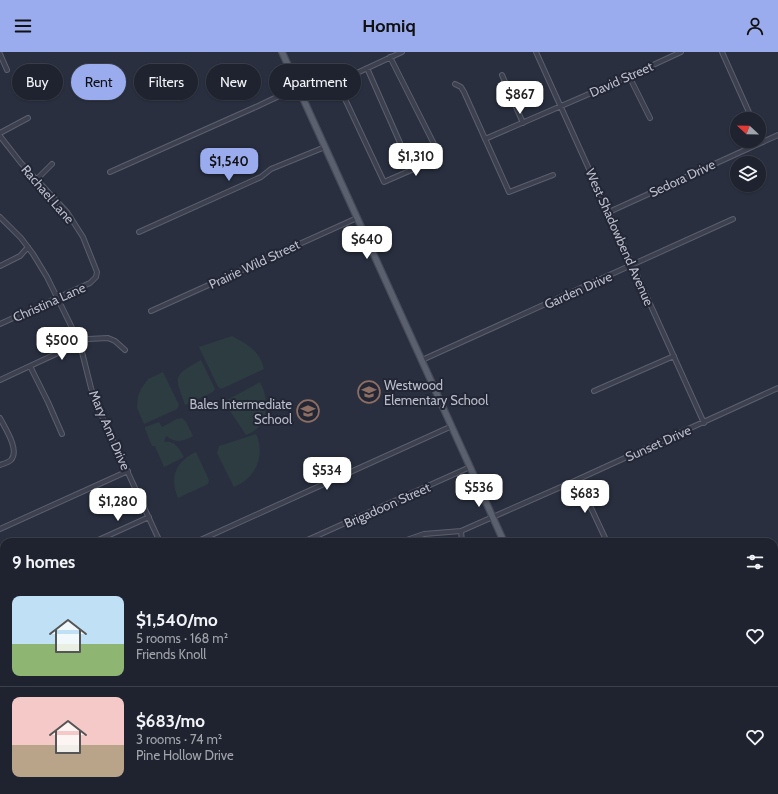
<!DOCTYPE html>
<html lang="en">
<head>
<meta charset="utf-8">
<style>
  :root { --surface:#1f232f; --page:#2c2f3b; --text:#f1f3f6; --muted:#a1a4aa; --line:#3c404b; --accent:#9aacee }
  body { margin:0; font-family:Cabin,sans-serif; background:var(--page); color:var(--text); height:100vh; display:flex; flex-direction:column; font-size:15px; white-space:nowrap }
  * { box-sizing:border-box; margin:0 }
  p { font-size:13px; color:var(--muted) }
  .icon { flex:none; width:22px; height:22px; fill:none; stroke:currentColor; stroke-width:2; stroke-linecap:round; stroke-linejoin:round }
  .map { position:relative; flex:1; overflow:hidden }
  .details { position:absolute; left:0px; top:486px; width:778px; height:256px; display:flex; flex-direction:column; background:var(--surface); border-radius:12px 12px 0 0; box-shadow:0 1px 3px #0004,0 0 0 1px var(--line) }
  .details>* { flex:none }
  .top-card { position:absolute; left:12px; top:12px; width:400px; height:36px; display:flex; gap:8px }
  .needle { width:26px; rotate:292deg }
  .controls { position:absolute; left:730px; top:60px; display:grid; gap:8px }
  .controls a { display:grid; place-items:center; width:36px; height:36px; border-radius:50%; background:var(--surface); box-shadow:0 1px 3px #0004,0 0 0 1px var(--line); font-size:20px }
  .price { position:absolute; translate:-50% -34px; padding:0 9px; border-radius:8px; background:#fff; color:#222; font-size:13px; line-height:26px; filter:drop-shadow(0 1px 2px #0008) }
  .price::after { content:''; position:absolute; left:50%; top:24px; width:12px; height:9px; margin-left:-6px; background:inherit; clip-path:polygon(0 0,100% 0,50% 100%) }
  .price.selected { background:var(--accent); color:#111 }
  ul { padding:0; list-style:none }
  li { display:flex; align-items:center; gap:12px; height:100px; padding:0 12px }
  li+li { border-top:1px solid var(--line) }
  li span { display:grid; place-items:center; flex:none; width:112px; height:80px; border-radius:8px; color:#555 }
  li>.icon { margin-inline-start:auto }
  span .icon { width:48px; height:48px; fill:#fffc; stroke-width:1 }
  li b { font-size:17px }
  h2 { display:flex; justify-content:space-between; align-items:center; height:48px; padding:0 12px; font-size:17px }
  .pill { padding:0 14px; border-radius:18px; background:var(--surface); box-shadow:0 1px 3px #0004,0 0 0 1px var(--line); font-size:14px; line-height:36px }
  .pill.selected { background:var(--accent); color:#111 }
  header { display:flex; justify-content:space-between; align-items:center; height:52px; padding:0 12px; background:var(--accent); color:#111; font-size:18px; font-weight:700 }
  .map>svg:first-child { display:block }
  .green { fill:#2c3c41 }
  .lines { fill:none; stroke-linecap:round; stroke-linejoin:round }
  .minor-casing { stroke:#5b5f6d; stroke-width:6 }
  .major-casing { stroke:#474a59; stroke-width:8 }
  .minor { stroke:#3d414f; stroke-width:4 }
  .major { stroke:#5b606f; stroke-width:5.5 }
  .labels { text-anchor:middle; stroke-width:4; stroke-linejoin:round; paint-order:stroke }
  .street-label { font-size:13px; fill:#babdca; stroke:#222635 }
  .poi-label { font-size:13px; fill:#babdca; stroke:#222635; text-anchor:start }
</style>
</head>
<body>
<header><svg class="icon" aria-label="menu" viewBox="0 0 24 24"><path d="M4 6h16M4 12h16M4 18h16"/></svg>Homiq<svg class="icon" aria-label="person" viewBox="0 0 24 24"><circle cx="12" cy="8" r="4"/><path d="M4 21q1-7 8-7t8 7"/></svg></header>
<div class="map">
<svg width="778" height="742" viewBox="0 0 778 742">
  <rect width="100%" height="100%" fill="#292f3f"/>
  <path class="green" d="M232 284C247 292 260 299 264 317L221 337 218 335 199 295Z
    M201 308 215 337 213 340 185 353C174 323 173 324 201 308Z
    M163 320 179 353 177 357 144 372 137 356 138 344 141 337 148 327Z
    M260 330C270 348 269 375 246 383L226 353 227 348Z
    M182 366 186 370 193 384C183 390 175 391 166 384L164 390C175 388 179 396 184 405L164 415 155 394H152L145 377V375L159 370 162 375 177 367Z
    M256 382C266 404 255 427 234 435L217 401 219 394Z
    M196 400 209 428 208 432 178 446C169 425 176 409 196 400Z"/>
  <g class="lines">
    <g class="minor-casing">
      <path id="minor" d="M536 0 704 371
        M722 0 752 67
        M0 2 7 18
        M367 16 412 118
        M502 23 523 71
        M629 24 650 66
        M337 30 384 130 439 106 434 92 390 5
        M455 32 461 35 464 40 509 140 553 123
        M303 46 402 0
        M0 81 28 66
        M759 82 763 90
        M0 84 21 111 67 160 83 185 97 220 96 225 90 231 0 272
        M485 87 612 32 681 0
        M110 120 258 54 298 35
        M37 127 52 112
        M609 160 778 83
        M0 165 21 186 33 202 47 225 80 292 91 336 99 358 160 490
        M139 180 261 125 271 117 325 95
        M0 214 20 204 28 195
        M151 259 357 166
        M422 308 733 167
        M30 314 48 350 62 382
        M0 328 88 287 108 286 115 289 125 298
        M594 339 674 304
        M0 366C5 376 20 398 11 408 9 410 3 412 0 413
        M578 428 607 490
        M0 477 128 419
        M461 479 462 490
        M94 490 149 465
        M196 490 452 374
        M303 490 470 415
        M401 490 424 482 461 479 570 431 778 336
        M0 532 4 531
        M0 599 4 593
        M774 668H778
        M0 683 4 682
        M0 733 4 732
        M86 738 88 742
        M116 738 119 742
        M361 738 363 742
        M488 738 490 742
        M718 738 720 742
        M95 742 104 738
        M465 742 474 738"/>
    </g>
    <g class="major-casing">
      <path id="major" d="M282 0 504 490
        M617 738 619 742"/>
    </g>
    <use href="#minor" class="minor"/>
    <use href="#major" class="major"/>
  </g>
  <defs>
    <g id="school-ring" transform="scale(1.15)"><circle r="9.5" fill="#222635" stroke="#8d6e63" stroke-width="1.5"/><path d="M0-5L7-2L0 1L-7-2ZM-4 1L0 2.5L4 1V4Q0 6-4 4Z" fill="#8d6e63"/></g>
  </defs>
  <g fill-rule="evenodd">
    <use href="#school-ring" x="369" y="340"/>
    <use href="#school-ring" x="308" y="359"/>
  </g>
  <g class="labels">
    <g class="street-label">
      <text transform="translate(621 27) rotate(-24)" y="5">David Street</text>
      <text transform="translate(682 126) rotate(-25)" y="5">Sedora Drive</text>
      <text transform="translate(48 142) rotate(49)" y="5">Rachael Lane</text>
      <text transform="translate(620 185) rotate(66)" y="5">West Shadowbend Avenue</text>
      <text transform="translate(254 212) rotate(-25)" y="5">Prairie Wild Street</text>
      <text transform="translate(578 238) rotate(-24)" y="5">Garden Drive</text>
      <text transform="translate(49 250) rotate(-24)" y="5">Christina Lane</text>
      <text transform="translate(110 378) rotate(67)" y="5">Mary Ann Drive</text>
      <text transform="translate(658 391) rotate(-24)" y="5">Sunset Drive</text>
      <text transform="translate(387 453) rotate(-24)" y="5">Brigadoon Street</text>
    </g>
    <g class="poi-label">
      <text x="384" y="338">Westwood<tspan x="384" dy="15">Elementary School</tspan></text>
      <text x="292" y="357" text-anchor="end">Bales Intermediate<tspan x="292" dy="15">School</tspan></text>
    </g>
  </g>
</svg>
<div class="controls">
<a><svg class="needle" viewBox="-14 -14 28 28"><path d="M0-13l5 13h-10z" fill="#e53935"/><path d="M0 13l5-13h-10z" fill="#a1a4aa"/></svg></a>
<a><svg class="icon" aria-label="layers" viewBox="0 0 24 24"><path d="M12 4l9 5-9 5-9-5zM3 14l9 5 9-5"/></svg></a>
</div>
<b class="price" style="left:520px;top:63px">$867</b>
<b class="price" style="left:416px;top:125px">$1,310</b>
<b class="price selected" style="left:229px;top:130px">$1,540</b>
<b class="price" style="left:367px;top:208px">$640</b>
<b class="price" style="left:62px;top:309px">$500</b>
<b class="price" style="left:327px;top:439px">$534</b>
<b class="price" style="left:479px;top:456px">$536</b>
<b class="price" style="left:585px;top:462px">$683</b>
<b class="price" style="left:118px;top:470px">$1,280</b>
<div class="top-card">
<a class="pill">Buy</a>
<a class="pill selected">Rent</a>
<a class="pill">Filters</a>
<a class="pill">New</a>
<a class="pill">Apartment</a>
</div>
<section class="details">
<h2>9 homes<svg class="icon" aria-label="filters" viewBox="0 0 24 24"><path d="M4 7h16M4 17h16"/><circle cx="9" cy="7" r="2"/><circle cx="15" cy="17" r="2"/></svg></h2>
<ul>
<li><span style="background:linear-gradient(#bfe0f5 60%,#8fb573 0)"><svg class="icon" aria-label="home" viewBox="0 0 24 24"><path d="M3 11l9-7 9 7M6 9v11h12V9"/></svg></span><div><b>$1,540/mo</b><p>5 rooms · 168 m²</p><p>Friends Knoll</p></div><svg class="icon" aria-label="heart" viewBox="0 0 24 24"><path d="M12 20l-8-8c-3-5 5-10 8-4 3-6 11-1 8 4z"/></svg></li>
<li><span style="background:linear-gradient(#f6c9c9 60%,#b9a48a 0)"><svg class="icon" aria-label="home" viewBox="0 0 24 24"><path d="M3 11l9-7 9 7M6 9v11h12V9"/></svg></span><div><b>$683/mo</b><p>3 rooms · 74 m²</p><p>Pine Hollow Drive</p></div><svg class="icon" aria-label="heart" viewBox="0 0 24 24"><path d="M12 20l-8-8c-3-5 5-10 8-4 3-6 11-1 8 4z"/></svg></li>
</ul>
</section>
</div>
</body>
</html>
